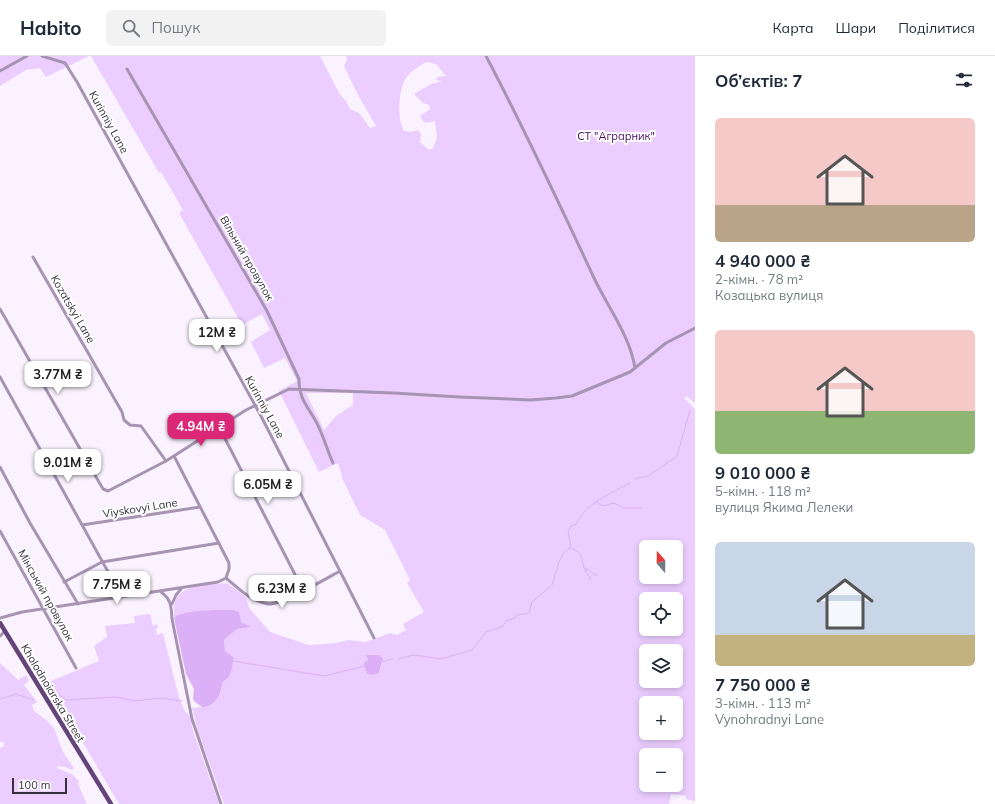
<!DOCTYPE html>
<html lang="uk">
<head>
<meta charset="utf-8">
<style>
  :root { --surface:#fff; --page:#f2f2f3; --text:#1f2937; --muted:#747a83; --line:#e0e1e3; --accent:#db2777 }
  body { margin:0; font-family:Mulish,sans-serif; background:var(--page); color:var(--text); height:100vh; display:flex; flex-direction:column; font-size:15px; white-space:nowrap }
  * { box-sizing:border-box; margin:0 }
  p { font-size:13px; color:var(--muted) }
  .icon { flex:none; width:22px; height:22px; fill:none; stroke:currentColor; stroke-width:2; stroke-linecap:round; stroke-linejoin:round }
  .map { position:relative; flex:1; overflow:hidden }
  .panel { display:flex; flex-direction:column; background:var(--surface); width:300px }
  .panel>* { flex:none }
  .needle { width:26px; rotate:340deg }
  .controls { position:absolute; left:639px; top:484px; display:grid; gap:8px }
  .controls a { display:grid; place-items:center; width:44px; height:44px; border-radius:6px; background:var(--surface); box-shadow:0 2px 6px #0003; font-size:20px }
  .scale { position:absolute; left:12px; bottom:10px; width:55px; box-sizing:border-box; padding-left:4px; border:2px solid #37303c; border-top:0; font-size:11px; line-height:14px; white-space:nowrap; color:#37303c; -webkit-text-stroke:3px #fff; paint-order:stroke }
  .price { position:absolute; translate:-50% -34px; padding:0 9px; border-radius:8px; background:#fff; color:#222; font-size:13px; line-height:26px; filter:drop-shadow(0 1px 2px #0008) }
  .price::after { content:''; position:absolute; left:50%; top:24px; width:12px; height:9px; margin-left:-6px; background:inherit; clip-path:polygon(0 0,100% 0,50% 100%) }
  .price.on { background:var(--accent); color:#fff }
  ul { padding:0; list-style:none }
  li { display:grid; align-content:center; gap:8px; height:212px; padding:0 20px }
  li span { display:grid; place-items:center; height:124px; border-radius:6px; color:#555 }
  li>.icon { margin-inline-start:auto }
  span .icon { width:72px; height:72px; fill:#fffc; stroke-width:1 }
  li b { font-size:17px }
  h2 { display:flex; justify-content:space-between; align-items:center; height:48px; padding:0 20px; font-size:17px }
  header { display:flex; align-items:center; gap:24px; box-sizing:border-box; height:56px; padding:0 20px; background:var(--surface); border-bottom:1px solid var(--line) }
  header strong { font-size:19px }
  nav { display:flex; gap:22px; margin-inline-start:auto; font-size:14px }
  .search { width:280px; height:36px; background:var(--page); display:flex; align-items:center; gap:10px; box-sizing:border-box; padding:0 14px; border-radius:6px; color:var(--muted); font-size:15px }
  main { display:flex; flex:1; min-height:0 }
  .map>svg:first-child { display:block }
  .green { fill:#ebcdff; fill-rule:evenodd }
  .water { fill:#dbb0f6 }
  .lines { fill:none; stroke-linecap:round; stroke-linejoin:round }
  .stream { stroke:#dbb0f6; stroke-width:1 }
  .minor { stroke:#a694b2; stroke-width:3 }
  .primary { stroke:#644478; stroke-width:4.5 }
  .labels { text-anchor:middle; stroke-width:4; stroke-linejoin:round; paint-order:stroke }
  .street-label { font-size:11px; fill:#37303c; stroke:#fff }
  .park-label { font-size:11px; fill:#440c5e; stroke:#fff }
</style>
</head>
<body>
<header>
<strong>Habito</strong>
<div class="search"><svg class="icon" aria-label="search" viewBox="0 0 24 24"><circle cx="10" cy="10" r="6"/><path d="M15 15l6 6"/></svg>Пошук</div>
<nav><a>Карта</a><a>Шари</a><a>Поділитися</a></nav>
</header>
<main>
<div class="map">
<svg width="695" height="748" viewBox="0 0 695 748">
  <rect width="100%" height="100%" fill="#faf3ff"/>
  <path class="green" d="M0 0H89L46 21 40 12 26 14 0 30Z
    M91 0H320L339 37 346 45 350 53 359 57 370 72 376 70 358 39 344 10 347 3 346 0H695V347L686 340 684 342 695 353V745L686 743V740L671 738 669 748H224L198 675 192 652C208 651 223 645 222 627L226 625 234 604 225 595 224 584 237 573 252 571 241 566 233 554C220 554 183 554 174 562 174 558 174 553 174 549 179 527 209 529 227 527L246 541 249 552 270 576 309 589 336 587 348 584 366 586 390 577 397 579 406 574 403 568 424 556 407 527 410 524 385 474 360 459 343 424 338 407 319 416 279 335 297 325 285 302 264 312 251 286 270 274 262 258 242 269 179 157 183 154 161 116 159 117ZM426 6 436 8 446 20 437 21 436 24 442 25 431 28 414 38 423 47 429 49 430 53 420 60 425 67 435 65 437 82 433 92 429 94 420 86 421 78 418 74 410 76 404 75C397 62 398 35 406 22 409 16 420 10 426 6ZM306 337H353V349L336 360 324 374ZM646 491H676V521H646ZM646 543H676V573H646ZM646 595H676V625H646ZM368 604 383 606 379 617 373 619 367 618ZM646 647H676V677H646ZM646 699H676V729H646Z
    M150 558 153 570 157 568 158 571 156 573 157 579 163 577 179 642 185 655 190 660 193 675 219 748H119L51 632V625L99 605 94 590 107 581 105 570 135 567 134 560Z
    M0 607 18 624 26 619 29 624 24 629 37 646 32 649 34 655 45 663 54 672 63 696 74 712 72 714 65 711 57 710V712L72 718 79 725 78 728 87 748H0V692L4 690V686H0Z"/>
  <path class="water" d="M233 554 239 556 241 566 252 571 237 573 224 584 225 595 234 602C232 611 231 622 222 627 222 639 214 651 202 651L195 646 193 643 194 633 186 618 174 562C183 553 220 554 233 554Z
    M366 599H379L383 603 379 617 373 619 367 618 364 607 368 604Z"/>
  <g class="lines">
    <path class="stream" d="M635 423 648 420 677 400 690 354
      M597 446 602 450 614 447 624 452H642
      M569 492C582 495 581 501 584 512 586 516 589 520 591 524
      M585 512 597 520
      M398 603 414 599 441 603 472 594 486 576 503 570 506 565 515 562 517 559 529 557 532 546 552 529 559 506 563 498 571 490 568 476 571 470 576 468C586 447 610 438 630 427
      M233 605 324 620 365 610
      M383 606 392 603
      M53 634 66 644 115 641 135 645 161 642 182 645
      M0 643 16 638 34 644"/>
    <path class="minor" d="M42 0 65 7 77 26 261 360 374 582
      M486 0C525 74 560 149 595 224 609 253 630 280 635 312
      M127 13 267 255 299 323C298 346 313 355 320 374 325 385 328 396 333 407
      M0 15 27 0
      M33 201 122 356 124 364 130 369 141 370 166 405
      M0 253 103 433 108 435 166 405 246 354 289 333 393 337 460 341 531 344 556 342 572 340 630 316 666 287 695 272
      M0 321 122 541
      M219 371 303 534
      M174 400 229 507V513L226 522
      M0 411 30 467 78 548
      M82 469 200 451
      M0 475 76 612
      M226 522C239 533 251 545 268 548 280 550 327 522 340 515
      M64 526 102 506 219 487
      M161 536C172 544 171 551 172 563L192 663 221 748
      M172 548 176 539 181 533
      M0 562 22 556 218 526 226 522
      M0 580 5 575"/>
    <path class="primary" d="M0 567 111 748"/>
  </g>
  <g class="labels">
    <g class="street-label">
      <text transform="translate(109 66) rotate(61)" y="4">Kurinniy Lane</text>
      <text transform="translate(247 202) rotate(60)" y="4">Вільний провулок</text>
      <text transform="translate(73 253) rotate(60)" y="4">Kozatskyi Lane</text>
      <text transform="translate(265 351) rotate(61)" y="4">Kurinniy Lane</text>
      <text transform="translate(140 452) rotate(-9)" y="4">Viyskovyi Lane</text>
      <text transform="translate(46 539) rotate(61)" y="4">Мінський провулок</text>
      <text transform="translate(53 637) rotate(59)" y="4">Kholodnoiarska Street</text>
    </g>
    <g class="park-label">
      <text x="616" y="84">СТ "Аграрник"</text>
    </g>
  </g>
</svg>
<div class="controls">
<a><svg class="needle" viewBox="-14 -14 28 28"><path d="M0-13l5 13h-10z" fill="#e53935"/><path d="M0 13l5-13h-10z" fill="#747a83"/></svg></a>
<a><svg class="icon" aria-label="locate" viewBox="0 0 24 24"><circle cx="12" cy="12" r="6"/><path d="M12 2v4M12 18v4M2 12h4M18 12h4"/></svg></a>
<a><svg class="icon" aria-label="layers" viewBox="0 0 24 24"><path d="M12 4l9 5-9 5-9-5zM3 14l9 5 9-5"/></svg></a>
<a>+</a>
<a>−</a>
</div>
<div class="scale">100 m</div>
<b class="price" style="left:217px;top:297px">12M ₴</b>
<b class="price" style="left:58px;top:339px">3.77M ₴</b>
<b class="price on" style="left:201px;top:391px">4.94M ₴</b>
<b class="price" style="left:68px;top:427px">9.01M ₴</b>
<b class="price" style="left:268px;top:449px">6.05M ₴</b>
<b class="price" style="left:117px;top:549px">7.75M ₴</b>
<b class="price" style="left:282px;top:553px">6.23M ₴</b>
</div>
<section class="panel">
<h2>Об’єктів: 7<svg class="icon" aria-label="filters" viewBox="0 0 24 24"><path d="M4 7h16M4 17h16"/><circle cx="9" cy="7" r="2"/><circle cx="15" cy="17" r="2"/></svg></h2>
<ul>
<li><span style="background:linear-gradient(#f6c9c9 70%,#b9a48a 0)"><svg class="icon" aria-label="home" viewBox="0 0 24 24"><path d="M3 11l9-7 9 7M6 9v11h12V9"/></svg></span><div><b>4 940 000 ₴</b><p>2-кімн. · 78 m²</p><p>Козацька вулиця</p></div></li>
<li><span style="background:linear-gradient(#f6c9c9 65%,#8fb573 0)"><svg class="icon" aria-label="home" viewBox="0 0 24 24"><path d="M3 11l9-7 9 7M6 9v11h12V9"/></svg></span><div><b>9 010 000 ₴</b><p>5-кімн. · 118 m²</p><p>вулиця Якима Лелеки</p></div></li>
<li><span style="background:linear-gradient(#c9d6e8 75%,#c2b280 0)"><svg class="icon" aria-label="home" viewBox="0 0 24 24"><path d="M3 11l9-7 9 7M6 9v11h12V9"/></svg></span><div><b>7 750 000 ₴</b><p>3-кімн. · 113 m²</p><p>Vynohradnyi Lane</p></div></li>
</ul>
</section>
</main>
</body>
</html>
